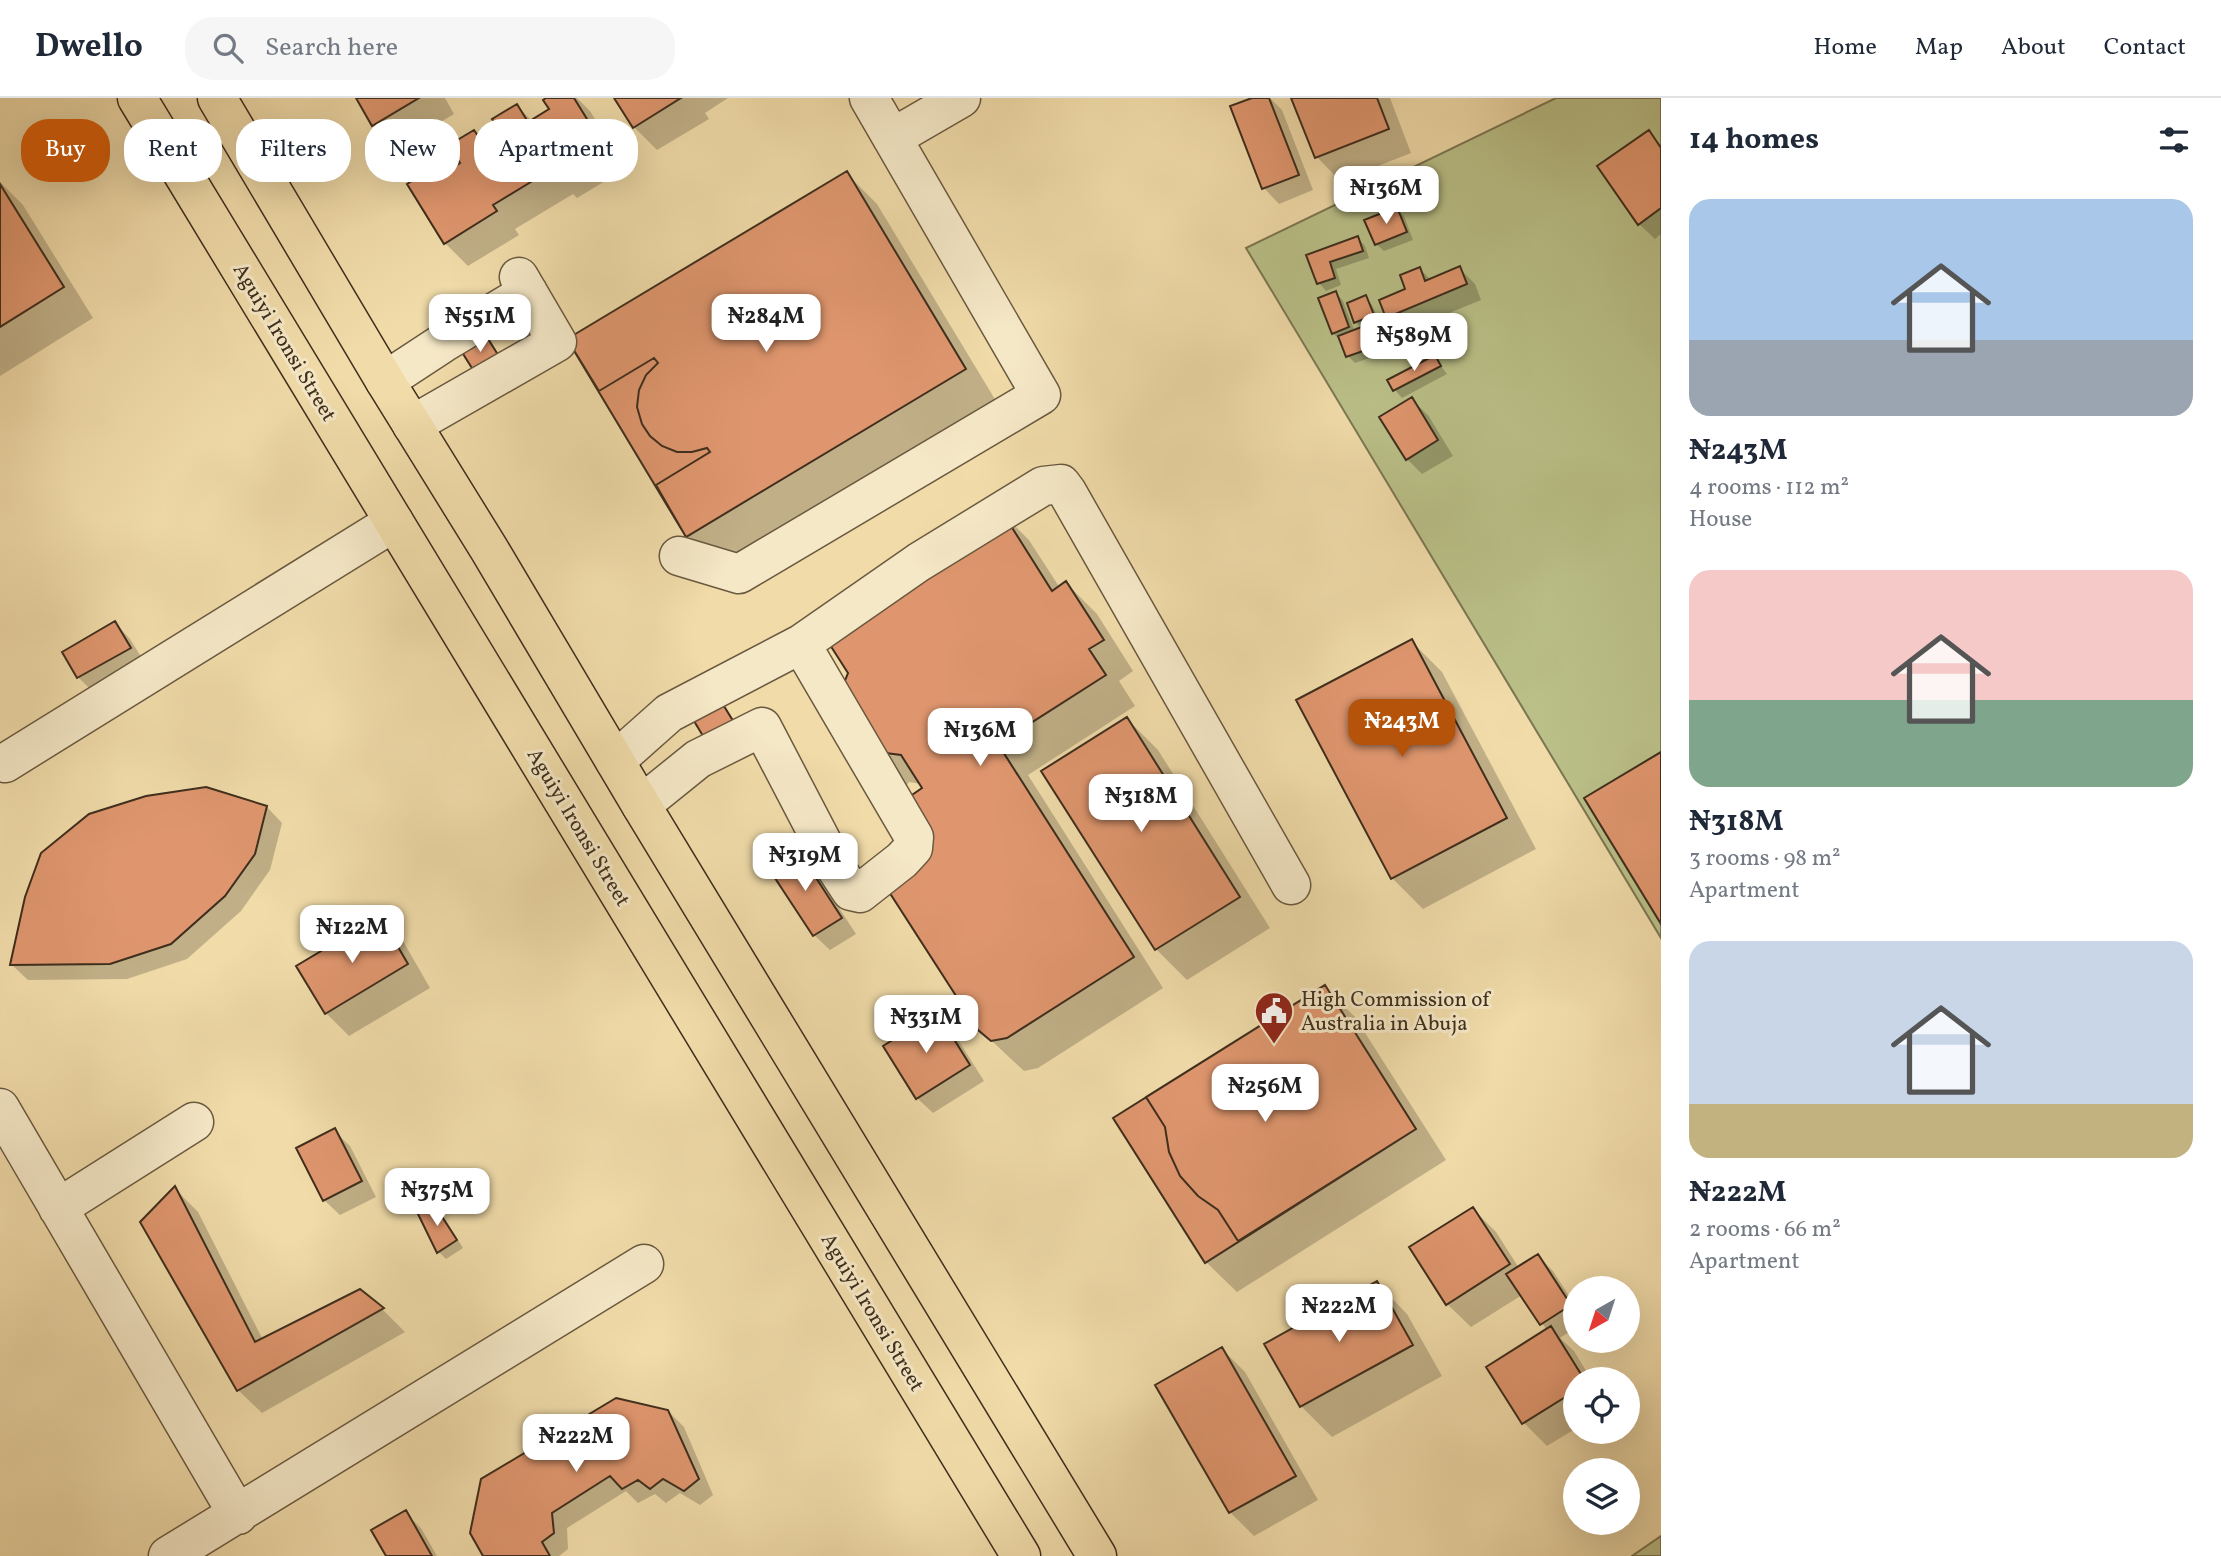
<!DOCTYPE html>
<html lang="en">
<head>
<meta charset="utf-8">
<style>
  :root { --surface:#fff; --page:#f6f6f7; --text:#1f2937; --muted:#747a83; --line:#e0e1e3; --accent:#b45309 }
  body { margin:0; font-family:Vollkorn,serif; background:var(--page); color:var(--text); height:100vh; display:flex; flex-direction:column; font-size:26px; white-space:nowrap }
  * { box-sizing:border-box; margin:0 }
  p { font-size:23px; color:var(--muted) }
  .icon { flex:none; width:38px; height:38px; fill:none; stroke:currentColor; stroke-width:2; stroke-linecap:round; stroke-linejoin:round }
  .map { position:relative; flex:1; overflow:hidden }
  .details { display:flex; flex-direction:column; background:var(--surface); width:560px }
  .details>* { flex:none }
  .guide { position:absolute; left:21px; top:21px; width:665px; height:63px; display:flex; gap:14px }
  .needle { width:46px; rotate:219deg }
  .buttons { position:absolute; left:1563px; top:1178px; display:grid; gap:14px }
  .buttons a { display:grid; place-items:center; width:77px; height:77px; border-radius:50%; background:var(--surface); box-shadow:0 7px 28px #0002; font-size:35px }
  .price { position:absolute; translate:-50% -60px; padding:0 16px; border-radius:14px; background:#fff; color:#222; font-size:23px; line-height:46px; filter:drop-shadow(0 2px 4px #0008) }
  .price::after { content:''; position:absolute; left:50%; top:42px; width:21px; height:16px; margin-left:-10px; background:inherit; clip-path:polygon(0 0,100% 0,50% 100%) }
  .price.selected { background:var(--accent); color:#fff }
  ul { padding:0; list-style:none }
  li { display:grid; align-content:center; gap:14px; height:371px; padding:0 28px }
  li span { display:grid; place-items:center; height:217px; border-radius:21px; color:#555 }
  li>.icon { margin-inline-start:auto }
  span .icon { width:126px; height:126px; fill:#fffc; stroke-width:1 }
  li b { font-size:30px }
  h2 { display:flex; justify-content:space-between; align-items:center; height:84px; padding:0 28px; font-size:30px }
  .tag { padding:0 24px; border-radius:28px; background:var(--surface); box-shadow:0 7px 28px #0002; font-size:24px; line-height:63px }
  .tag.selected { background:var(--accent); color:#fff }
  header { display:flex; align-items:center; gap:42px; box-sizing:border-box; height:98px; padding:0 35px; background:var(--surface); border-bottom:2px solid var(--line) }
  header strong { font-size:33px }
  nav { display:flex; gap:38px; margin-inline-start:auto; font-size:24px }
  .search { width:490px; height:63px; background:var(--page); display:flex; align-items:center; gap:18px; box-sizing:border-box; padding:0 24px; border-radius:28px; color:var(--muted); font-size:26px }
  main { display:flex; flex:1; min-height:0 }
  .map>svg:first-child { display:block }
  .green { fill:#bac088; stroke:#7c7752; stroke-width:2 }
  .shadow { fill:#0003 }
  .building { fill:#df966e; stroke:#3e2e1d; stroke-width:2 }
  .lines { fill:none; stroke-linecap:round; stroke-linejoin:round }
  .minor-casing { stroke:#6a5940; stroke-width:41 }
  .major-casing { stroke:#3e2e1d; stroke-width:41 }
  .minor { stroke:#f5e8c7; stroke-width:38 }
  .major { stroke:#f0dba9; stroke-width:38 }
  .labels { text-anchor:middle; stroke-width:6; stroke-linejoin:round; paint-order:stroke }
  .street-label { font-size:21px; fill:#3e2e1d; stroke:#f5e8c7 }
  .poi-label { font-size:21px; fill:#3e2e1d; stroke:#f5e8c7; text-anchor:start }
</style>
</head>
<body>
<header>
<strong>Dwello</strong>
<div class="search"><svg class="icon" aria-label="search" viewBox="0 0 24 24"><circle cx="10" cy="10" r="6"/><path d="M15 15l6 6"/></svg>Search here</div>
<nav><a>Home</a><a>Map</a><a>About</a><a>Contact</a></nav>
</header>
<main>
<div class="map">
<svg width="1661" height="1458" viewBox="0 0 1661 1458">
  <rect width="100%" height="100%" fill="#f0dba9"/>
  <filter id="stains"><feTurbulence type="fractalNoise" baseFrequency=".00286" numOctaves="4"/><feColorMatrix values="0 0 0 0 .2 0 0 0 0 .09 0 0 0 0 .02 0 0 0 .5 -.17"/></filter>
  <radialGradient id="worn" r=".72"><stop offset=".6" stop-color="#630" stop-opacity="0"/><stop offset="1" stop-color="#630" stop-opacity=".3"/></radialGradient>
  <path class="green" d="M1556 0H1661V840L1246 150Z
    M1661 1438V1458H1632Z"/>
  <path class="shadow" d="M358 0H445L454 16 397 50 374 27Z
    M549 0H577L590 13 625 71 577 100 573 96 515 131 519 137 468 168 445 145 431 74 438 81 462 66 474 35 482 42 500 31 517 8 532 23 551 11Z
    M616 0H728L705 15 709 21 657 52 634 29Z
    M1257 0H1270L1282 12 1313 92 1279 106 1264 90Z
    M1293 0H1390L1411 55 1340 83 1317 59Z
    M1648 34 1661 47V136L1655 141 1639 126Z
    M847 76 877 106 996 303 718 469 688 438Z
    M0 84 23 107 93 220 0 278Z
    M1396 111 1404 118 1413 142 1384 153 1376 146Z
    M1358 140 1365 148 1369 160 1336 171 1341 187 1326 193 1319 185 1308 158Z
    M1459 170 1475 186 1481 202 1403 234 1388 219 1420 171 1431 182Z
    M1336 195 1343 203 1355 234 1363 231 1356 224 1365 199 1372 207 1380 224 1377 226 1384 233 1392 252 1355 265 1348 258 1340 242 1333 235Z
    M1435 260 1447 276 1402 300 1395 292 1390 283Z
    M1412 302 1428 317 1453 358 1422 376 1407 361Z
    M998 411 1029 442 1060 490 1066 485 1097 516 1133 573 1119 583 1135 608 1028 677 1163 890 1038 970 1024 973 979 931 924 691 921 686 909 684 904 692 850 644Z
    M115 525 130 541 145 565 94 595 78 579 64 554Z
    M1411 543 1442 574 1536 751 1423 811 1392 780Z
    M1127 621 1158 652 1270 830 1187 882 1156 851Z
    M267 709 282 725 270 772 241 813 187 861 127 881 28 882 12 867Z
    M798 755 813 770 856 836 830 852 814 837Z
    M379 820 403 843 430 890 349 938 326 915Z
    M1325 889 1355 919 1446 1062 1237 1194 1206 1164Z
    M937 916 952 932 984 983 933 1015 917 1000Z
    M334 1033 350 1048 376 1099 340 1117 324 1102Z
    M175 1091 198 1114 263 1242 360 1193 382 1211 405 1234 262 1315 238 1292Z
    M432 1105 439 1112 463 1150 446 1161 439 1154 420 1117Z
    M1473 1111 1496 1134 1519 1170 1538 1158 1553 1173 1575 1207V1230L1560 1240 1574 1253 1591 1281H1575V1331L1547 1348 1524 1325 1488 1269 1547 1232 1522 1197 1471 1229 1447 1206Z
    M1377 1185 1407 1216 1442 1278 1332 1339 1301 1308Z
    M1222 1251 1245 1274 1318 1402 1254 1438 1230 1414 1158 1288Z
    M668 1313 684 1329 713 1397 700 1407 680 1395 666 1405 655 1396 638 1405 626 1393 567 1430 568 1451 559 1458H485Z
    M405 1415 421 1430 437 1458H388Z"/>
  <path class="building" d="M356 0H419L372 28Z
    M546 0H574L603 47 553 78 549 73 493 107 497 113 444 146 407 86 431 71 437 80 460 65 449 47 474 32 480 41 498 30 492 21 517 6 528 24 549 11 543 2Z
    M614 0H681L633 30Z
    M1252 0H1269L1299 77 1262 91 1230 8Z
    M1291 0H1377L1389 31 1315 60Z
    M1649 32 1661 50V110L1638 127 1597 68Z
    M847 73 966 271 686 439 567 241Z
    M847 73 966 271 686 439 656 387 710 354 707 350 692 354H677L662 348 650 338 642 326 637 309 639 292 646 277 658 265 654 260 599 293 567 241Z
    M0 86 64 189 0 229Z
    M1397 109 1407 134 1375 147 1364 122Z
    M1358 138 1363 153 1330 164 1335 180 1317 186 1306 157Z
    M1460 168 1467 186 1386 220 1379 202 1405 191 1400 177 1420 169 1425 183Z
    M1336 193 1349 229 1332 236 1318 200Z
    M1366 197 1374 217 1354 225 1347 205Z
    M1377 223 1386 245 1346 259 1338 238Z
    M485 236 500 260 475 275 460 251Z
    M1435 257 1441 268 1393 293 1387 282Z
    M1412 299 1438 342 1406 362 1379 319Z
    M999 409 1052 493 1066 483 1104 542 1089 551 1106 577 998 646 1134 859 1007 940 991 943 978 932 875 772 932 735 909 699 922 690 901 657 878 654 840 595 848 575 816 525Z
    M115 523 131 550 77 580 62 554Z
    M1412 541 1507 720 1391 781 1296 602Z
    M719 600 735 626 706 643 691 618Z
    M1127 619 1240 799 1155 852 1041 673Z
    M1661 654V826L1584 700Z
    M206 689 267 708 255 756 225 798 171 846 110 866 10 867 25 799 41 755 89 716 146 698Z
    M798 752 842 820 813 838 769 771Z
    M380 818 408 866 325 916 296 868Z
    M1325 887 1416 1031 1205 1165 1113 1020Z
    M1325 887 1416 1031 1238 1143 1218 1112 1198 1098 1180 1078 1169 1054 1165 1029 1146 999Z
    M937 914 970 967 916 1001 883 948Z
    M335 1030 362 1083 323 1103 296 1050Z
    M175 1088 255 1244 360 1191 384 1210 237 1293 140 1124Z
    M432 1103 457 1142 437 1155 418 1116Z
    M1473 1109 1510 1166 1446 1207 1409 1149Z
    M1538 1156 1571 1207 1540 1227 1506 1176Z
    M1377 1183 1413 1247 1300 1309 1264 1246Z
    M1551 1228 1584 1281H1575V1293L1522 1326 1486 1269Z
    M1222 1249 1296 1378 1229 1415 1155 1287Z
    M616 1300 668 1312 699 1381 684 1393 663 1381 650 1391 638 1382 622 1391 610 1378 552 1415 554 1435 542 1444 550 1458H483L470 1435 481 1381Z
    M406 1412 432 1458H386L371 1432Z"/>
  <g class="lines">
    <g class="minor-casing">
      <path id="minor" d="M892 40 961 0
        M385 283 443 245 528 194
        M412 327 557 244 519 179
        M679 458 739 476 1041 297 869 0
        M801 546 919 464 1043 388 1061 386 1067 394 1291 787
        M615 663 669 615 801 546 914 739 913 750 902 762 860 795 851 793 834 767 762 629 698 661 641 707
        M5 665 394 424
        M0 1010 238 1417
        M58 1110 194 1024
        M168 1458 644 1166"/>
    </g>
    <g class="major-casing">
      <path id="major" d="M137 0 1021 1458
        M217 0 385 283 489 451 641 707 1097 1458"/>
    </g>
    <use href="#minor" class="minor"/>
    <use href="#major" class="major"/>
  </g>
  <defs>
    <g id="civic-pin" transform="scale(2.0125)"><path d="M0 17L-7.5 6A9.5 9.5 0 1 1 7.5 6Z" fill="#8f2418" stroke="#f5e8c7"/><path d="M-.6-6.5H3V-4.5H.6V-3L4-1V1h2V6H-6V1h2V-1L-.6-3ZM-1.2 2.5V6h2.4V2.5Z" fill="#fff"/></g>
  </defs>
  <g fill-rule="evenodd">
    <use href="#civic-pin" x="1274" y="913"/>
  </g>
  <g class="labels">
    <g class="street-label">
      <text transform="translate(285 244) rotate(59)" y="7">Aguiyi Ironsi Street</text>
      <text transform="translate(579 729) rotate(59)" y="7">Aguiyi Ironsi Street</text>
      <text transform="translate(873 1214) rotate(59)" y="7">Aguiyi Ironsi Street</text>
    </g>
    <g class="poi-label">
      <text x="1301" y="908">High Commission of<tspan x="1301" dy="24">Australia in Abuja</tspan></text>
    </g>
  </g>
  <rect width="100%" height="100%" filter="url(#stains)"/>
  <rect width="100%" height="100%" fill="url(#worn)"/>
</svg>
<div class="buttons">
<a><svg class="needle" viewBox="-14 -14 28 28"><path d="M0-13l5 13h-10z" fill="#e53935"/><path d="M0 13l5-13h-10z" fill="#747a83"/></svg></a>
<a><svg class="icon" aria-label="locate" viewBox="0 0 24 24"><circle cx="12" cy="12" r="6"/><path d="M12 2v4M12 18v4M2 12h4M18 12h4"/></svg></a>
<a><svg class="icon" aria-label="layers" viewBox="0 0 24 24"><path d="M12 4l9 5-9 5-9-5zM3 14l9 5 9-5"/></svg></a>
</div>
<b class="price" style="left:1386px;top:128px">₦136M</b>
<b class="price" style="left:480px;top:256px">₦551M</b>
<b class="price" style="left:766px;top:256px">₦284M</b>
<b class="price" style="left:1414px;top:275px">₦589M</b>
<b class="price selected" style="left:1402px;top:661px">₦243M</b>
<b class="price" style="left:980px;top:670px">₦136M</b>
<b class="price" style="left:1141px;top:736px">₦318M</b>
<b class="price" style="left:805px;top:795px">₦319M</b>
<b class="price" style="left:352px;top:867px">₦122M</b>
<b class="price" style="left:926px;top:957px">₦331M</b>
<b class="price" style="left:1265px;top:1026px">₦256M</b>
<b class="price" style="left:437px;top:1130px">₦375M</b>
<b class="price" style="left:1339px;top:1246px">₦222M</b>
<b class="price" style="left:576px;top:1376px">₦222M</b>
<div class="guide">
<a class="tag selected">Buy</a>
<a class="tag">Rent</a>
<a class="tag">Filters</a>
<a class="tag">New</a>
<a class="tag">Apartment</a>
</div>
</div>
<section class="details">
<h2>14 homes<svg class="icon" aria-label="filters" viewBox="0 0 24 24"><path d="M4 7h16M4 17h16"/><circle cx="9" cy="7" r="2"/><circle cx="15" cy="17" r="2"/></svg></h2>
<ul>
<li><span style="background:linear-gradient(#a9c7e8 65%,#9aa5b1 0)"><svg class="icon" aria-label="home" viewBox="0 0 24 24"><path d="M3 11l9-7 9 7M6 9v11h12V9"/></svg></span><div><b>₦243M</b><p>4 rooms · 112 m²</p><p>House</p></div></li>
<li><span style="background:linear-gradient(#f6c9c9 60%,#7fa58c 0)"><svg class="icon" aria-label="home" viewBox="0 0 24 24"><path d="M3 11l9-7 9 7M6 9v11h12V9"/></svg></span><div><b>₦318M</b><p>3 rooms · 98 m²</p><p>Apartment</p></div></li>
<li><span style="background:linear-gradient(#c9d6e8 75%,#c2b280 0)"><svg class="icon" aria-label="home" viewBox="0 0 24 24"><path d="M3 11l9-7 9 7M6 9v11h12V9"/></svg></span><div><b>₦222M</b><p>2 rooms · 66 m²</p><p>Apartment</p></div></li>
</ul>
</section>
</main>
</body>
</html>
